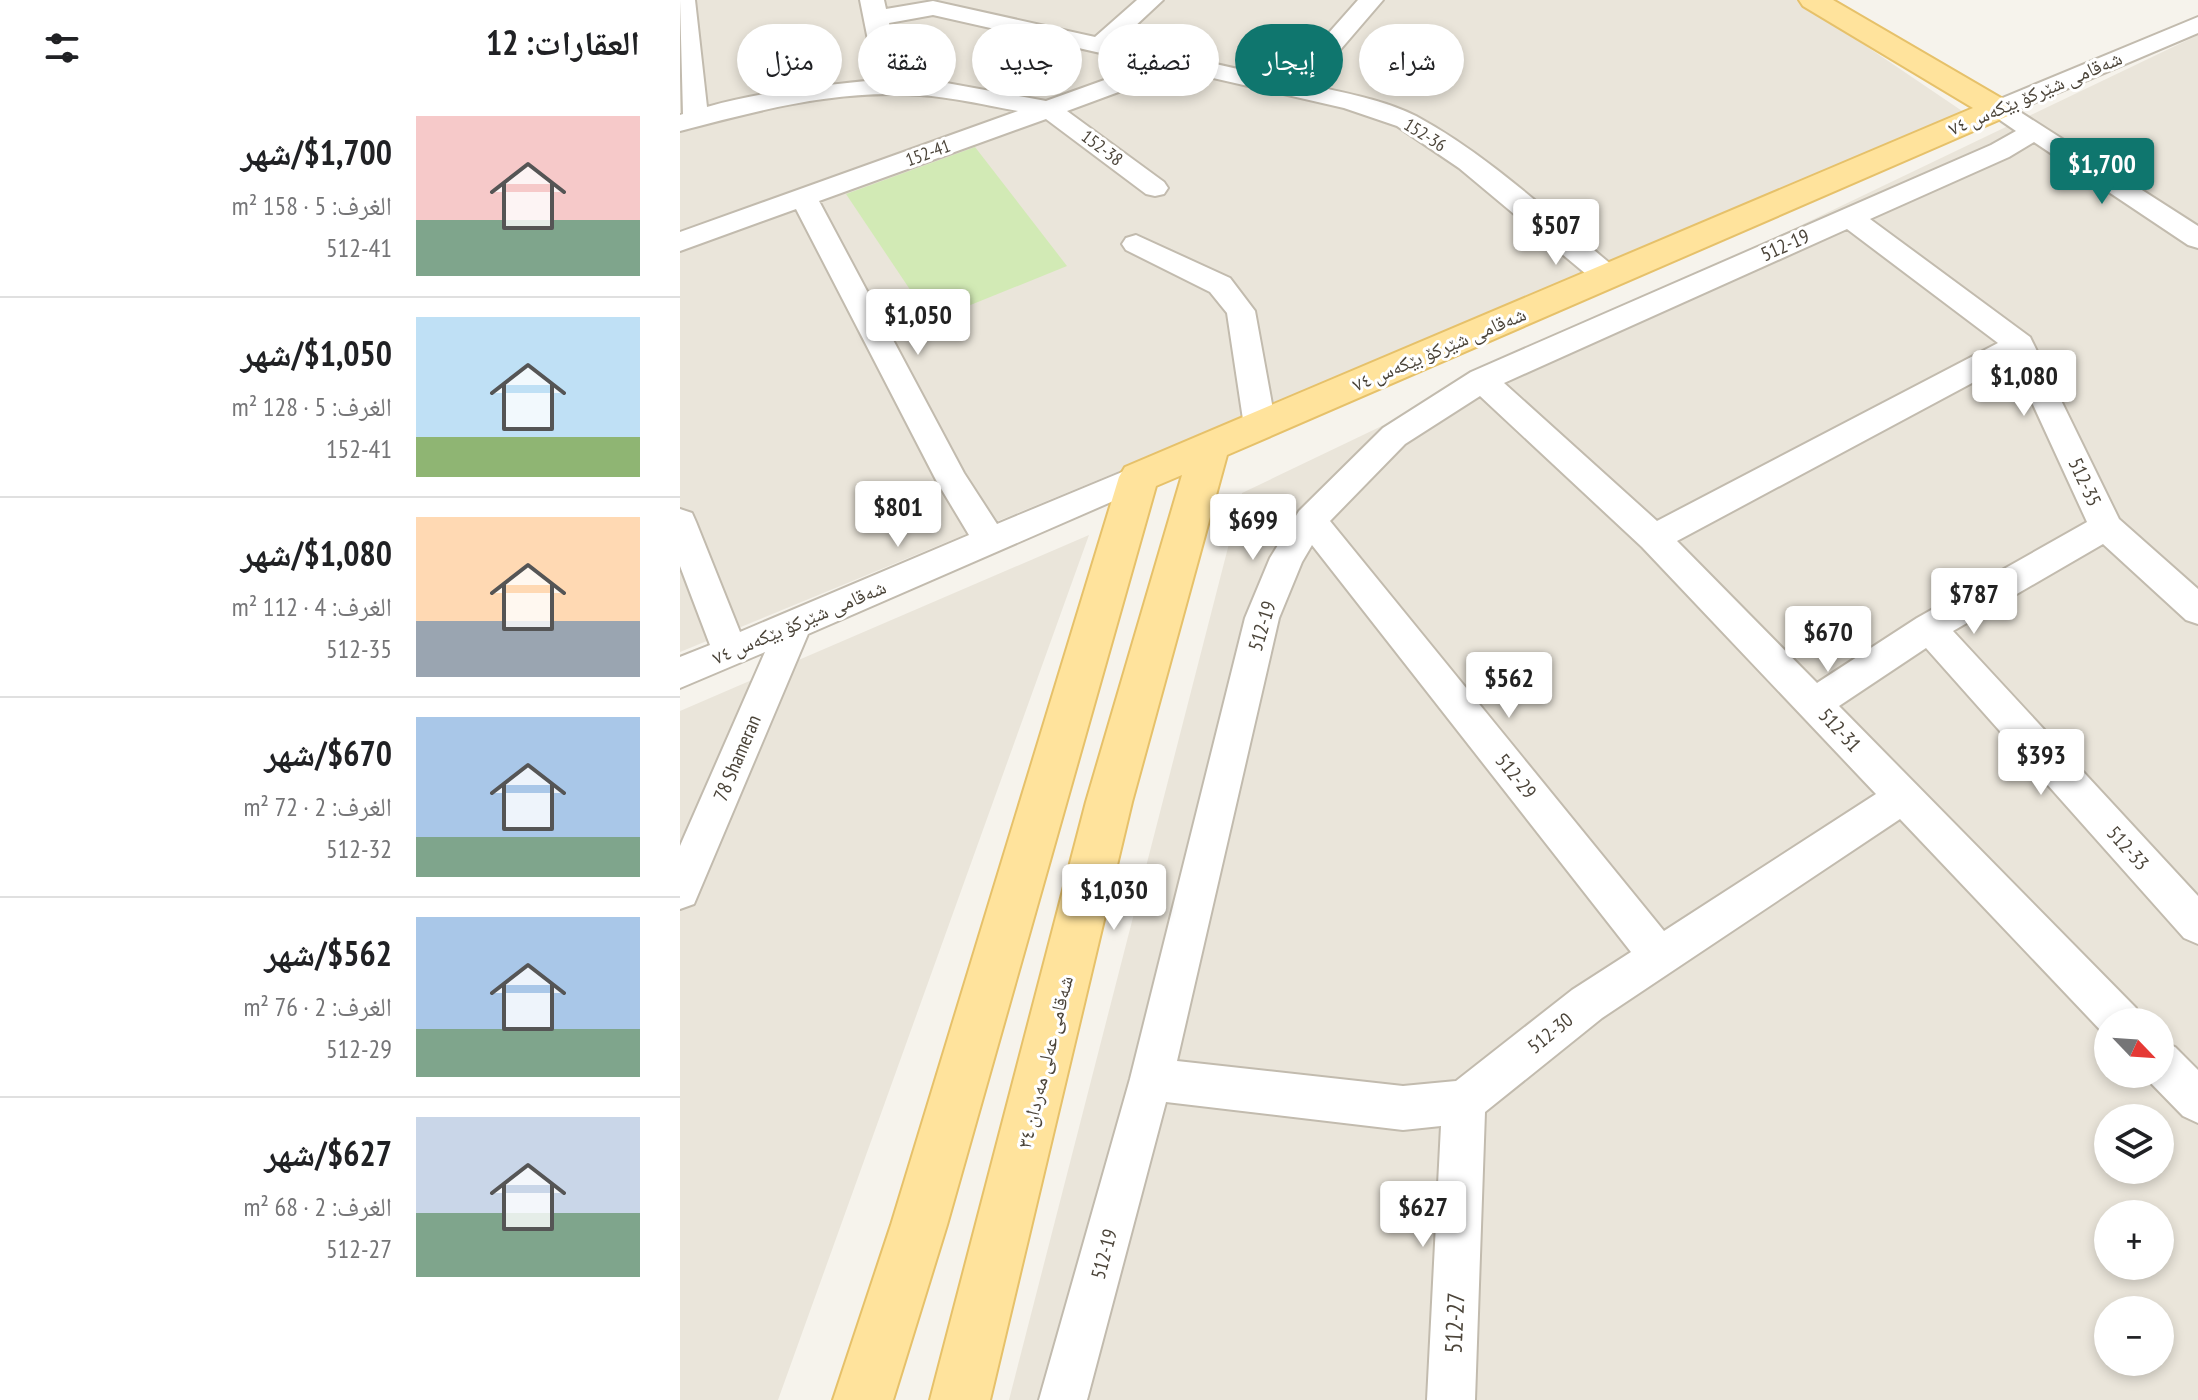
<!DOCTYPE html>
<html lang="ar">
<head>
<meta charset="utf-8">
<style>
  :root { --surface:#fff; --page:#f2f2f2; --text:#202124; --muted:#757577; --line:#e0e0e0; --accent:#0f766e }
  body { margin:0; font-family:"PT Sans Narrow","Noto Naskh Arabic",sans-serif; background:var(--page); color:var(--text); direction:rtl; height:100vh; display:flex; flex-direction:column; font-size:30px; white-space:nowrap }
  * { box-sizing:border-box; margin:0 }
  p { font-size:26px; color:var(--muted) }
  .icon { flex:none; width:44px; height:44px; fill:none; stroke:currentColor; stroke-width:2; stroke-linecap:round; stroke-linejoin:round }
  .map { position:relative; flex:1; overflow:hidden; direction:ltr }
  .details { display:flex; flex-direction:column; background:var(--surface); width:680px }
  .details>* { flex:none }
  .top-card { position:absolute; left:24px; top:24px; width:760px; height:72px; direction:rtl; display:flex; gap:16px }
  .needle { width:52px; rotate:115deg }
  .buttons { position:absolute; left:1414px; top:1008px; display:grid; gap:16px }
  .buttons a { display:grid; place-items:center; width:80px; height:80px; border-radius:50%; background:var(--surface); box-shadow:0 4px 12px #0003; font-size:40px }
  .price { position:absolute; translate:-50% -68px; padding:0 18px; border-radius:8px; background:#fff; color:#222; font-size:26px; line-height:52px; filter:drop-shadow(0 2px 4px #0008) }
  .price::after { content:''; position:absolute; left:50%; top:48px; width:24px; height:18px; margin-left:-12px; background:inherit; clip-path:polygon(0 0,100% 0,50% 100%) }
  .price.selected { background:var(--accent); color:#fff }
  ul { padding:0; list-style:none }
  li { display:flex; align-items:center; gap:24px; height:200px; padding:0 40px }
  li+li { border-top:2px solid var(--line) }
  li span { display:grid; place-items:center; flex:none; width:224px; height:160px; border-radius:0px; color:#555 }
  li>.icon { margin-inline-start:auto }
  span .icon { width:96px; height:96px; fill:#fffc; stroke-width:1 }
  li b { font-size:34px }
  h2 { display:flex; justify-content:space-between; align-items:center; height:96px; padding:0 40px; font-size:34px }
  .chip { padding:0 28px; border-radius:36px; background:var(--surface); box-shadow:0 4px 12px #0003; font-size:28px; line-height:72px }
  .chip.selected { background:var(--accent); color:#fff }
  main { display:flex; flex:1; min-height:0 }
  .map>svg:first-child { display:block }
  .residential { fill:#eae5da; fill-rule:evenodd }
  .green { fill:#d2eab5 }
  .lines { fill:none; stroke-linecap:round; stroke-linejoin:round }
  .minor-casing { stroke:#c2bbae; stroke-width:4 }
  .major-casing { stroke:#e6c16a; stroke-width:4 }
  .minor { fill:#fff; fill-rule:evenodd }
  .major { fill:#ffe39c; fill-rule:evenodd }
  .labels { text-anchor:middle; stroke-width:6; stroke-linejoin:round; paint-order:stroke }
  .far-street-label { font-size:18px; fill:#4b4439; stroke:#fff }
  .street-label { font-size:20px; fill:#4b4439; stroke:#fff }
  .near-street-label { font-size:24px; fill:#4b4439; stroke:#fff }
</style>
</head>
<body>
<main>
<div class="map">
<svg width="1518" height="1400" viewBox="0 0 1518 1400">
  <rect width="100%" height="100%" fill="#f6f3ec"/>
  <path class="residential" d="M0 0H1118L1294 119 0 652Z
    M1518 35V1400H329L562 493ZM1428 1022H1480V1074H1428ZM1428 1118H1480V1170H1428ZM1428 1214H1480V1266H1428ZM1428 1310H1480V1362H1428Z
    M409 535 98 1400H0V711Z"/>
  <path class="green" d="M295 147 387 266 251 321 166 194Z"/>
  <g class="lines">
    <g class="minor-casing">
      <path id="minor" d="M0 0H15L27 107C83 91 139 86 196 80L180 0H204L206 9 253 1 415 37 457 0H483L438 42 607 80 678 0H703L630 85C665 93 704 100 736 116 810 156 874 218 938 270L942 277 938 284 928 286 918 284 779 168 717 126 664 108 498 70 387 111 484 182 488 188 484 194 475 196 466 194 366 119 139 201 284 473 317 524 459 465 470 469 475 477 470 485 128 634 14 904 0 909V846L85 652 0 688V657L30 645 0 566V509L12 513 16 522 60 632 289 535 256 480 116 209 0 251V232L338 111C296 103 254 93 211 94 137 94 70 113 0 131V115L3 114ZM253 15 469 64 366 101 261 82 221 79 209 23Z
        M1518 17V33L1337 110 1518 226V248L1508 245 1354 142 1329 157 1190 219 1350 337 1439 519 1518 589V624L1506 620 1423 544 1273 631 1518 896V944L1504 938 1246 648 1159 706 1456 1008 1462 1022H1428L1426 1036 1220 819 922 1018 805 1112 795 1400H747L761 1126 723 1130 486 1102 407 1400H359L450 1079 565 618 590 558 619 511 703 428 791 372 1311 145 1336 131 1304 109 1308 104ZM1167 229 1318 343 977 521 824 383ZM1333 361 1407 522 1237 618 1137 683 997 541ZM800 396 962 547 1196 794 984 931 650 521 725 444ZM632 545 951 952 892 990 776 1081 723 1086 497 1061 599 618 622 562Z
        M456 235 550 278 575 311 596 426 591 434 580 437 569 434 564 426 547 313 530 292 446 250 442 244 446 238Z
        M1480 1041 1495 1047 1518 1070V1123L1503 1116 1465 1077 1464 1074H1480Z"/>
    </g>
    <g class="major-casing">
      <path id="major" d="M1119 0H1153L1328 102 1332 109 1328 116 547 455 452 802 310 1400H250L406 802 502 475 476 486 267 1225 213 1400H153L211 1225 439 477 445 467 1293 108 1123 6Z"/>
    </g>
    <use href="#minor" class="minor"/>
    <use href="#major" class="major"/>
  </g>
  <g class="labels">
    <g class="far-street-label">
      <text transform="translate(745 135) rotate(32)" y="6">152-36</text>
      <text transform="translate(422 148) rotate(37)" y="6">152-38</text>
      <text transform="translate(248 153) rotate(-20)" y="6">152-41</text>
    </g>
    <g class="street-label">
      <text transform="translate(1355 93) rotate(-23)" y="7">شەقامی شێرکۆ بێکەس ٧٤</text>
      <text transform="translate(1105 245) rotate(-24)" y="7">512-19</text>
      <text transform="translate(759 349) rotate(-23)" y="7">شەقامی شێرکۆ بێکەس ٧٤</text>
      <text transform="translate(1405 482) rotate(65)" y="7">512-35</text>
      <text transform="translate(119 622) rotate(-23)" y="7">شەقامی شێرکۆ بێکەس ٧٤</text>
      <text transform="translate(582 626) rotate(-73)" y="7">512-19</text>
      <text transform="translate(1160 730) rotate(47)" y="7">512-31</text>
      <text transform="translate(57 758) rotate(-67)" y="7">78 Shameran</text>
      <text transform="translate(836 776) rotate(51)" y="7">512-29</text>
      <text transform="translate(1448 848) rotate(48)" y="7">512-33</text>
      <text transform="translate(870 1033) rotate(-39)" y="7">512-30</text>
      <text transform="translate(365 1062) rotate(-76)" y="7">شەقامی عەلی مەردان ٣٤</text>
      <text transform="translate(424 1254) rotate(-75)" y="7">512-19</text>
    </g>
    <g class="near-street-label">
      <text transform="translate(775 1323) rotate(-87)" y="8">512-27</text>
    </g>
  </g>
</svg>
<div class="buttons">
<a><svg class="needle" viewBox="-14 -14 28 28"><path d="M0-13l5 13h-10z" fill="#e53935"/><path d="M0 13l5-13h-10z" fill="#757577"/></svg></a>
<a><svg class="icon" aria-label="layers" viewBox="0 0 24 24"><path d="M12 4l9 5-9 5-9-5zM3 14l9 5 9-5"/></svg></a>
<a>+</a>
<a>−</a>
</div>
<b class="price selected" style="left:1422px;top:206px">$1,700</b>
<b class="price" style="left:876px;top:267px">$507</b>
<b class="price" style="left:238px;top:357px">$1,050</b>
<b class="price" style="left:1344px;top:418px">$1,080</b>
<b class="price" style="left:218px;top:549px">$801</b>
<b class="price" style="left:573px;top:562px">$699</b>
<b class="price" style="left:1294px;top:636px">$787</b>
<b class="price" style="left:1148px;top:674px">$670</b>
<b class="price" style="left:829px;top:720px">$562</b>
<b class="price" style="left:1361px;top:797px">$393</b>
<b class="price" style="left:434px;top:932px">$1,030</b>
<b class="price" style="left:743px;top:1249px">$627</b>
<div class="top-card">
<a class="chip">شراء</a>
<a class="chip selected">إيجار</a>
<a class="chip">تصفية</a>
<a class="chip">جديد</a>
<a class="chip">شقة</a>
<a class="chip">منزل</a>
</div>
</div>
<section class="details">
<h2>العقارات: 12<svg class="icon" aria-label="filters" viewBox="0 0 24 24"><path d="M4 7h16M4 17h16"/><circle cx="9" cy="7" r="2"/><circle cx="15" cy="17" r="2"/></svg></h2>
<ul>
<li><span style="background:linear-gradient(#f6c9c9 65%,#7fa58c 0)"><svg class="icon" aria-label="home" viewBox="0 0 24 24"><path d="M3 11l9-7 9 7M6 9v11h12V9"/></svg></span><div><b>$1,700/شهر</b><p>الغرف: 5 · 158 m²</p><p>512-41</p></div></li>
<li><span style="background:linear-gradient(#bfe0f5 75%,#8fb573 0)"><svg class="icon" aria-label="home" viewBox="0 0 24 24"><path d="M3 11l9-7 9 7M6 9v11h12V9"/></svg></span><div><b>$1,050/شهر</b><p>الغرف: 5 · 128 m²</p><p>152-41</p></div></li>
<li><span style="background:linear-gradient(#ffd9b3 65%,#9aa5b1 0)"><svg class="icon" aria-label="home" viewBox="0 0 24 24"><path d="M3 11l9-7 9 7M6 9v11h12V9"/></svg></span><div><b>$1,080/شهر</b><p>الغرف: 4 · 112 m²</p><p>512-35</p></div></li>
<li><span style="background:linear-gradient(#a9c7e8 75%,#7fa58c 0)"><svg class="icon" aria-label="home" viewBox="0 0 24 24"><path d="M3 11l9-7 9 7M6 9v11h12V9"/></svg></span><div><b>$670/شهر</b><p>الغرف: 2 · 72 m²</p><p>512-32</p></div></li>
<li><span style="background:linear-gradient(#a9c7e8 70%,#7fa58c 0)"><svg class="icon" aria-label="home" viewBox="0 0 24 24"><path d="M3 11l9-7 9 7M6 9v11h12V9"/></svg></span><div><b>$562/شهر</b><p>الغرف: 2 · 76 m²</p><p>512-29</p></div></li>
<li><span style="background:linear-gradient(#c9d6e8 60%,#7fa58c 0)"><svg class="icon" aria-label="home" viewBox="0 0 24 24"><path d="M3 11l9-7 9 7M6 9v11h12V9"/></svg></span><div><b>$627/شهر</b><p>الغرف: 2 · 68 m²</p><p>512-27</p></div></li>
</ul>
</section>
</main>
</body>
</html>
